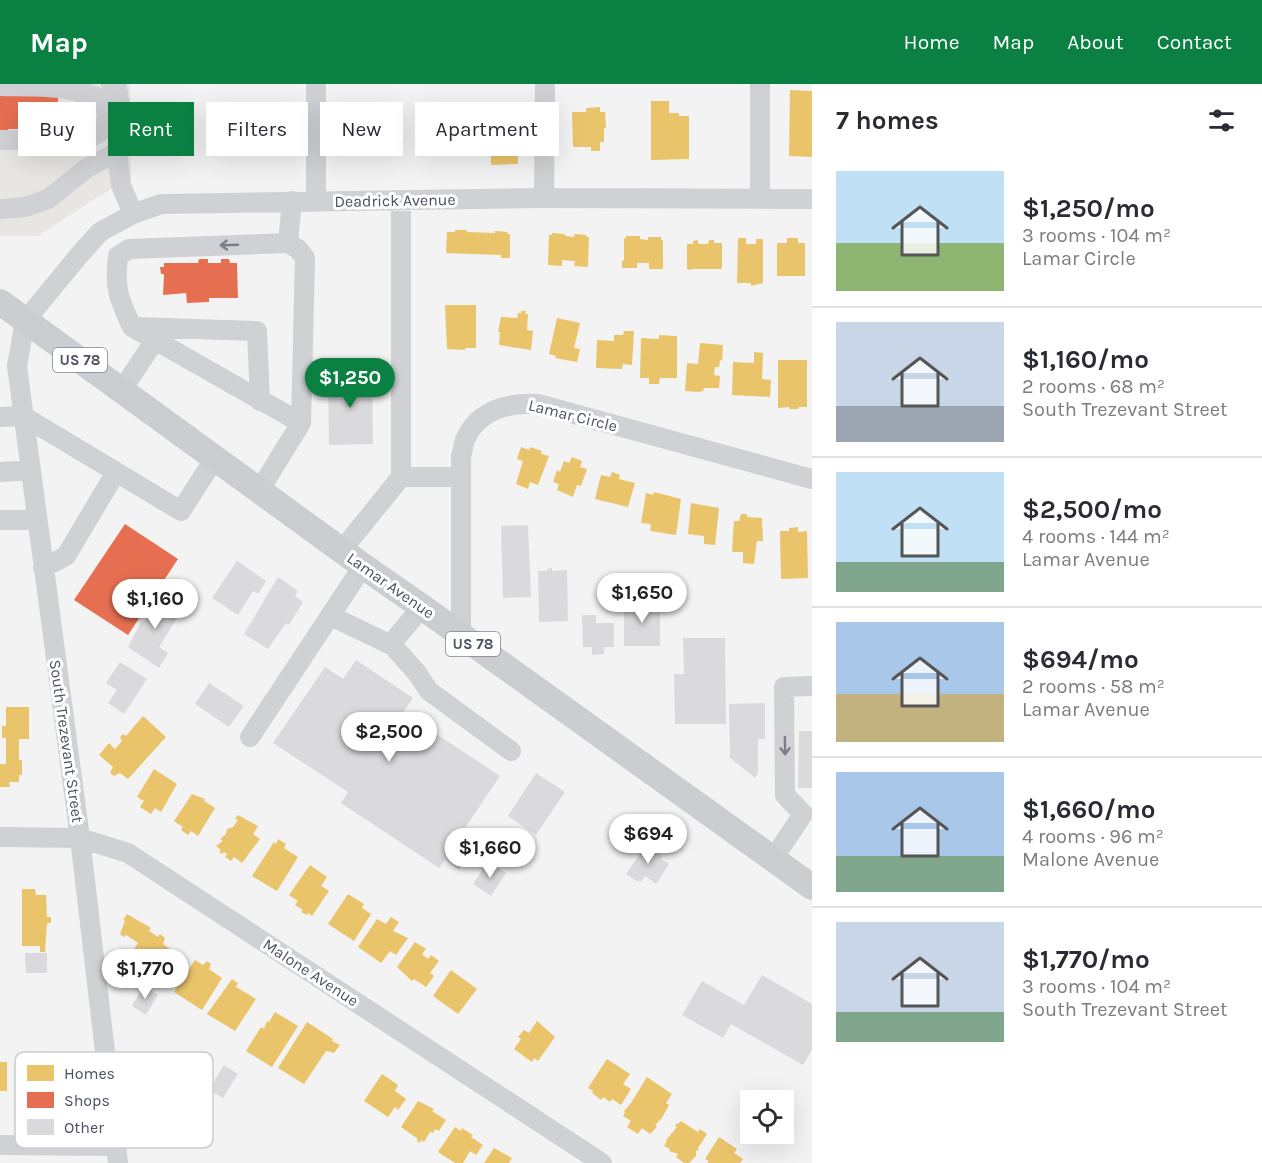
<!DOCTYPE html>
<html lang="en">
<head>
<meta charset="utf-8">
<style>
  :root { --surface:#fff; --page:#f2f2f3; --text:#2b2b33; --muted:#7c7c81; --line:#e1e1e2; --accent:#0b8043 }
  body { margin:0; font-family:Karla,sans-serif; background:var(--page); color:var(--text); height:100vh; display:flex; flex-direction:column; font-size:22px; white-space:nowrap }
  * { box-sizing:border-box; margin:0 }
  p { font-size:20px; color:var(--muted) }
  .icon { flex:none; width:33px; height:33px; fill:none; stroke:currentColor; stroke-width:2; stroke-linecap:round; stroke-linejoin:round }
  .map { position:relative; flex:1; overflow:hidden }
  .details { display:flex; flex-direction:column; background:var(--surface); width:450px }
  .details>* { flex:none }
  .top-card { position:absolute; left:18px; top:18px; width:570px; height:54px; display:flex; gap:12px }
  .buttons { position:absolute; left:740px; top:1006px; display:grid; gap:12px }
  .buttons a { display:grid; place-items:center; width:54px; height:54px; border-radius:0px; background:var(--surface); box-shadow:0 6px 24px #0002; font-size:30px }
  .price { position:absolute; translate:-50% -51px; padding:0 14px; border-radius:21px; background:#fff; color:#222; font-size:20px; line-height:39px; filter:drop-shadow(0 2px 3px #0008) }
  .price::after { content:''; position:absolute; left:50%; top:36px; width:18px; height:14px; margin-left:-9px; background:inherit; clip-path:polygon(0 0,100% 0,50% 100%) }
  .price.active { background:var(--accent); color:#fff }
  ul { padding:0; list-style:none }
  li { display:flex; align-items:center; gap:18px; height:150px; padding:0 24px }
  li+li { border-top:2px solid var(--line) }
  li span { display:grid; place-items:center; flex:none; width:168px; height:120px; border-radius:0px; color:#555 }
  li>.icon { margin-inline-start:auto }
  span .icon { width:72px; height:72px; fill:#fffc; stroke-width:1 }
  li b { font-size:26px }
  h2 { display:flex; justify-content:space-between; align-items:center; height:72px; padding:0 24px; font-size:26px }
  .pill { padding:0 21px; border-radius:0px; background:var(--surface); box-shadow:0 6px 24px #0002; font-size:21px; line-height:54px }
  .pill.active { background:var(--accent); color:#fff }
  header { display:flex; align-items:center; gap:36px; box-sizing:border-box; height:84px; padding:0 30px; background:var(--accent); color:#fff }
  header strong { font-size:28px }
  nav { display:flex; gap:33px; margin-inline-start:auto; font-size:21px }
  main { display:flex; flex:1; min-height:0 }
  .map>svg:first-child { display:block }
  .commercial { fill:#e7e6e2 }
  .homes { fill:#e9c46a }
  .shops { fill:#e76f51 }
  .building { fill:#dadadc }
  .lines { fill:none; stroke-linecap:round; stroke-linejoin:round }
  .minor { stroke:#cfd1d4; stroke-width:20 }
  .major { stroke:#cbcdd1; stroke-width:26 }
  .oneway { stroke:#797e88 }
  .labels { text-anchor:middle; stroke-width:6; stroke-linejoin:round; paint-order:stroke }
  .shield { fill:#fff; stroke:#81858f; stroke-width:1.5 }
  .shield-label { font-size:15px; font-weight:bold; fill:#4b515f }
  .street-label { font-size:16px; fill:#4b515f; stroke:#fff }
  .key { fill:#fff; stroke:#c9cbcf; stroke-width:1.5 }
  .key-label { font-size:16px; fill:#4b515f }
</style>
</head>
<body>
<header>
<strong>Map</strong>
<nav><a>Home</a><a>Map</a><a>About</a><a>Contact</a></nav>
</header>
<main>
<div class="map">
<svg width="812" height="1079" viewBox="0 0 812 1079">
  <rect width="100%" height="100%" fill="#f4f3f3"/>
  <path class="commercial" d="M0 0H130L131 94 96 114 38 152H0Z"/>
  <path class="homes" d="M790 6 812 7V73L789 72Z
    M651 17H669V29H679V32H689V75L651 76Z
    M490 21H516L518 80 491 81Z
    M600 23V28H605L606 44H604V58H600V67H591V63H573L572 28H586V24Z
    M455 146H467V148L495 149V147L508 148 507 150H510V174H501V171L446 169 447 148H455Z
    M552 149 565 150V152L574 153V150L586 151 587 153H589L588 183 574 182 575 177 562 176V182L548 181 549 151H552Z
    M626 152H640V155L648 156V153H661V156H663V185H649V179H637V184H622V176L624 177V154L626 155Z
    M738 154H746V160H756V155H763V199L751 202V199H737Z
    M787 154H798V159H805V192H777V159H787Z
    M698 156V160H708L709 156H714V159H722V184L721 185H692L689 186 687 185V160H693V157Z
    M445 221H476V264H465V266L447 265Z
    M521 227H526L525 230H528L527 246 533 247 531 266 499 261 500 248H498L501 233 517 234 518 229H521Z
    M557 234 580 239 574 264 580 265 577 278 555 274 556 272 549 270Z
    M624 247H634L632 281 623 280 622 285 596 284 597 256 614 257V251H623Z
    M659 251 677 252V294H660L659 300H649V294H640L641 254 659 255Z
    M700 259 723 261 722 277 720 276 719 283H715L714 291 720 292 719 304H704L703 307 699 308 685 307 687 279 698 280Z
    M754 268 763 269 762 295 771 296 770 313 732 311 733 278 754 279Z
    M778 276H807V323H799L798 325H789V323L778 324Z
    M521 363 529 366 530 363 542 367 541 370 549 372 538 401 530 398 528 405 516 400 523 377 517 375Z
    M572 373 582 377 580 383 587 385 581 402 577 401 573 413 557 406 559 400 553 398 557 386 560 388 564 377 569 379Z
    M612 388 620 391 619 395 635 399 628 423 595 415 601 391 610 393Z
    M654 408 681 415 676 451 650 447 651 440 641 439 646 409 653 411Z
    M691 419 719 424 715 461 704 460V452L688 450Z
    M741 430H747V433L762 434 763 457H757L754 480 743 479V468H732L734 437H739Z
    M798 443V448L807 447 808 494 781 495 780 447H789V444Z
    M6 623H29V655H19V676H22V691H19V698H9L10 703H0V680H6V654H2V642H6Z
    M143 632 166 653 128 695 120 689 114 692 110 689 113 683 99 671 109 659 115 665 122 657 120 653 123 650 126 652Z
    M154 685 177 700 161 728 155 724 151 730 140 723 144 717 137 713Z
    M192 710 205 715 204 717 215 724 198 752 191 747 188 751 181 746 183 743 174 737Z
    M238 731 258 742 253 750 260 755 242 779 234 773 231 777 225 773 227 770 224 768 222 770 219 768 221 766 216 762 223 757 220 755 226 750 227 745 233 743 238 736 235 735Z
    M278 755 286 760 284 764 298 773 277 807 252 792 274 758 276 760Z
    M310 781 327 793 321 802 329 807 312 832 308 829 307 831 301 828 303 826 295 821 298 817 289 811Z
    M22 805H35L36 811H46L47 833H51V839H47L45 868H40V862H22Z
    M348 810 364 820 362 824 371 830 354 857 328 840Z
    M127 830 151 844 149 847 158 853 160 850 165 854 163 860 180 872 173 882 170 884 166 881 152 902 131 889 136 880 128 875 138 859 126 851 124 853 120 850 125 837 123 836Z
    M391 833 399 838 393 847 408 854 396 871 390 867 381 879 358 863 377 835 386 840Z
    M415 858 426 865 422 870 428 875 431 871 439 877 430 889 434 892 426 903 414 895 412 897 397 883Z
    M195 876 203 881 207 877 211 880 209 885 222 894 202 926 174 908Z
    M451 886 477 905 458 930 433 912Z
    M232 895 238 899 236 903 256 915 235 947 207 930Z
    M275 928 298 942 272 983 246 967 261 943 264 945 267 937 269 938Z
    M537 937 555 953 538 977 534 974 532 978 514 965 521 955 518 953 524 946 529 949Z
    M307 938 333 955 332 957 340 961 334 969 326 967 304 1000 278 984Z
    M607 975 630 990 623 1000 631 1005 621 1021 612 1015 610 1018 603 1013 601 1016 592 1009 593 1007 588 1004Z
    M0 978H7V1007H0Z
    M382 990 398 1001 395 1007 406 1015 398 1026 395 1023 388 1033 364 1017Z
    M647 993 672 1010 666 1019 669 1021 662 1034 655 1041 657 1042 655 1045 650 1050 642 1044 638 1050 627 1043 631 1037 623 1032 625 1028 624 1027 631 1019Z
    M418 1017 434 1025 432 1027 446 1036 439 1047 435 1045 433 1049 430 1048 424 1058 421 1056 420 1059 417 1057 418 1055 401 1043Z
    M681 1037 698 1048 700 1045 707 1050 698 1064 699 1066 696 1067V1072L689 1079H684L676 1073 678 1070 669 1067 670 1065 664 1062 667 1057 666 1056 677 1043 675 1042 677 1039 678 1040Z
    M455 1043 461 1047 462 1044 473 1051 471 1053 483 1061 476 1071 470 1067 463 1079H455L438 1068Z
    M719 1053 737 1065 734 1069 743 1075 740 1079H707L709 1077 705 1075Z
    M494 1064 512 1074 509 1079H484Z"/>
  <path class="shops" d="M0 6 58 9V23H63V45H8L7 49H0Z
    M199 175H208V179H221V175H229L230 179H237L238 214H209V218L187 219 186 209 163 211 164 190H161L160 183H164V179H198Z
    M125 440 178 475 128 551 74 516Z"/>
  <path class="building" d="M292 20 293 58 285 59V62H273V59H265L264 21Z
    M372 289 373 360 329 361 328 290Z
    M528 441 531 513 503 514 501 442Z
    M237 477 266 497 258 510 253 507 238 531 212 514Z
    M552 484V487L567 486 568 537 539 538 538 487H547V485Z
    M278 493 298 507 295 512 303 518 289 541 286 539 268 565 244 550Z
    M168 502 178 509 168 524 179 531 159 563 168 569 159 584 128 563 141 538 143 539Z
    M624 519H660V562H624Z
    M582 531H596V539H614V563H604V570L592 571V563H583Z
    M683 554H725L726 640H675L674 590H684Z
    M356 576 413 614 403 628 500 692 459 753 474 763 459 786 445 776 439 784 341 719 348 708 273 659 325 583 343 595Z
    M120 578 147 595 124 630 108 619 117 606 106 599Z
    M209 599 244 622 229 643 195 620Z
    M765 619V655H758V689L755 694 729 673 730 671 729 620Z
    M799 647H812V704H798Z
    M536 689 565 708 536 751 508 732Z
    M646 761 655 767 659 762 664 765 660 770 663 772 661 775 669 780 656 800 645 792 641 798 639 796 638 798 626 790Z
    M488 777 506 789 491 812 473 800Z
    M25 869H47V889H26Z
    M762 891 812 920V966L803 981 731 940 723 954 682 931 702 897 744 921Z
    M144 902 158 911 146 931 132 922Z
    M224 981 238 990 223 1014 209 1006Z"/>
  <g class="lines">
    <path class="minor" d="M111 0 117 4 121 26 117 68 121 101 133 130
      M0 2C34 3 72 0 103 16 112 36 105 51 82 56H0
      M76 55C88 38 88 26 82 6
      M544 114 545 0
      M760 115V0
      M316 117V0
      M0 125 25 123 48 115 87 84 117 68
      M288 159 292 117
      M135 243 257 247 260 317
      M122 306 155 256
      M0 333 23 332 181 427 215 374
      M0 388 30 386
      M401 393H461
      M259 407 301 339 305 174 298 165 288 159 129 165 118 172C114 204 119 215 132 243L301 339
      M0 436H36
      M342 466 401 393V116
      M43 484 66 472 116 388
      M422 523 395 555 393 562 417 589 429 607 511 667
      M331 532 393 562
      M461 551V372C463 367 463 359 466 354 478 326 510 318 538 320L812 395
      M250 653 363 482
      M0 753 80 754 128 769 602 1079
      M773 775 803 730 785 711 784 603 812 602
      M0 1061 116 1062
      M118 1079 80 754 17 282 25 237 81 169 100 148 133 130 161 120 544 114 812 115"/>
    <path class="major" d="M0 218 363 482 422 523 812 803"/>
  </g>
  <defs><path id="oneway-shaft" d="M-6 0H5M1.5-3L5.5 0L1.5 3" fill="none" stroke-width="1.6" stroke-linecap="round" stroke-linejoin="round" transform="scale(1.5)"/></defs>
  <g class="oneway">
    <use href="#oneway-shaft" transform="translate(229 161) rotate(178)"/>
    <use href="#oneway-shaft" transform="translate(785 662) rotate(89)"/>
  </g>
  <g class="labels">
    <g class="shield">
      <rect x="53" y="264" width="54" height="24" rx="4.5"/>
      <rect x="446" y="548" width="54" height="24" rx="4.5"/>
    </g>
    <g class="shield-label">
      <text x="80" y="281">US 78</text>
      <text x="473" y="565">US 78</text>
    </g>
    <g class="street-label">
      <text transform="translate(395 116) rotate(-1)" y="6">Deadrick Avenue</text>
      <text transform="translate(573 331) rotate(14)" y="6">Lamar Circle</text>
      <text transform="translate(391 501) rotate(35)" y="6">Lamar Avenue</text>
      <text transform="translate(67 657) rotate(82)" y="6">South Trezevant Street</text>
      <text transform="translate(311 888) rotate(33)" y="6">Malone Avenue</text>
    </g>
  </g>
  <rect x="15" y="968" width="198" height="96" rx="9" class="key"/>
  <rect x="27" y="981" width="27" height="16" fill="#e9c46a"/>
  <rect x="27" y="1008" width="27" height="16" fill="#e76f51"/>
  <rect x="27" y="1035" width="27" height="16" fill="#dadadc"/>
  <g class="key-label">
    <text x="64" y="995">Homes</text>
    <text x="64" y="1022">Shops</text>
    <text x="64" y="1049">Other</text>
  </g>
</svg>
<div class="buttons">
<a><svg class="icon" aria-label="locate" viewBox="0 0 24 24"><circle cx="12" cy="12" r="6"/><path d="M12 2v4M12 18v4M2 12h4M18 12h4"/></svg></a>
</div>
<b class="price active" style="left:350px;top:325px">$1,250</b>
<b class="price" style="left:642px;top:540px">$1,650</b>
<b class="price" style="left:155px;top:546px">$1,160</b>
<b class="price" style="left:389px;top:679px">$2,500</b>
<b class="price" style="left:648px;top:781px">$694</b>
<b class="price" style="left:490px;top:795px">$1,660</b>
<b class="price" style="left:145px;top:916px">$1,770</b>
<div class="top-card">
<a class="pill">Buy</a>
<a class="pill active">Rent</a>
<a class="pill">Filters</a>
<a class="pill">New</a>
<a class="pill">Apartment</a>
</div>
</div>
<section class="details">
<h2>7 homes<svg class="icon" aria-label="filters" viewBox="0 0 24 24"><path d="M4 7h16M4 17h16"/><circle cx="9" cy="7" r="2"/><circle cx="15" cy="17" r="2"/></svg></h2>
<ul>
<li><span style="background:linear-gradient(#bfe0f5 60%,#8fb573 0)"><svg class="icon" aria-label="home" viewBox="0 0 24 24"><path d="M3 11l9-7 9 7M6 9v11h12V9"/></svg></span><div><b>$1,250/mo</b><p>3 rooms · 104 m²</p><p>Lamar Circle</p></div></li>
<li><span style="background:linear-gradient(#c9d6e8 70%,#9aa5b1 0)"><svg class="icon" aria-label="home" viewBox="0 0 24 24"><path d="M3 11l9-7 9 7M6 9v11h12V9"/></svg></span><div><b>$1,160/mo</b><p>2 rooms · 68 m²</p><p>South Trezevant Street</p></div></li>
<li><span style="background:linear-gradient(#bfe0f5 75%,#7fa58c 0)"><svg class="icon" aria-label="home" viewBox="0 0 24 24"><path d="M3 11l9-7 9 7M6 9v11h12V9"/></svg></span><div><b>$2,500/mo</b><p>4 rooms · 144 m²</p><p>Lamar Avenue</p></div></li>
<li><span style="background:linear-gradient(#a9c7e8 60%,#c2b280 0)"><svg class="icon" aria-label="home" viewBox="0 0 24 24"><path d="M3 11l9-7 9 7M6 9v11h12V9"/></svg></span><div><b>$694/mo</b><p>2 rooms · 58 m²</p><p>Lamar Avenue</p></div></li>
<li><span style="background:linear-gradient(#a9c7e8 70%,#7fa58c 0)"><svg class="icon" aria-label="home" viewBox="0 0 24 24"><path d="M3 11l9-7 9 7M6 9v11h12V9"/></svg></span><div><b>$1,660/mo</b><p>4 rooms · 96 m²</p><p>Malone Avenue</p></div></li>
<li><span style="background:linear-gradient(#c9d6e8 75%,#7fa58c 0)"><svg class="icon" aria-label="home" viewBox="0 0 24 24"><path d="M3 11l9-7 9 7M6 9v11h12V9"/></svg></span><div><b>$1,770/mo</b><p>3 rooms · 104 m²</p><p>South Trezevant Street</p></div></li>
</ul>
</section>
</main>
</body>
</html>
